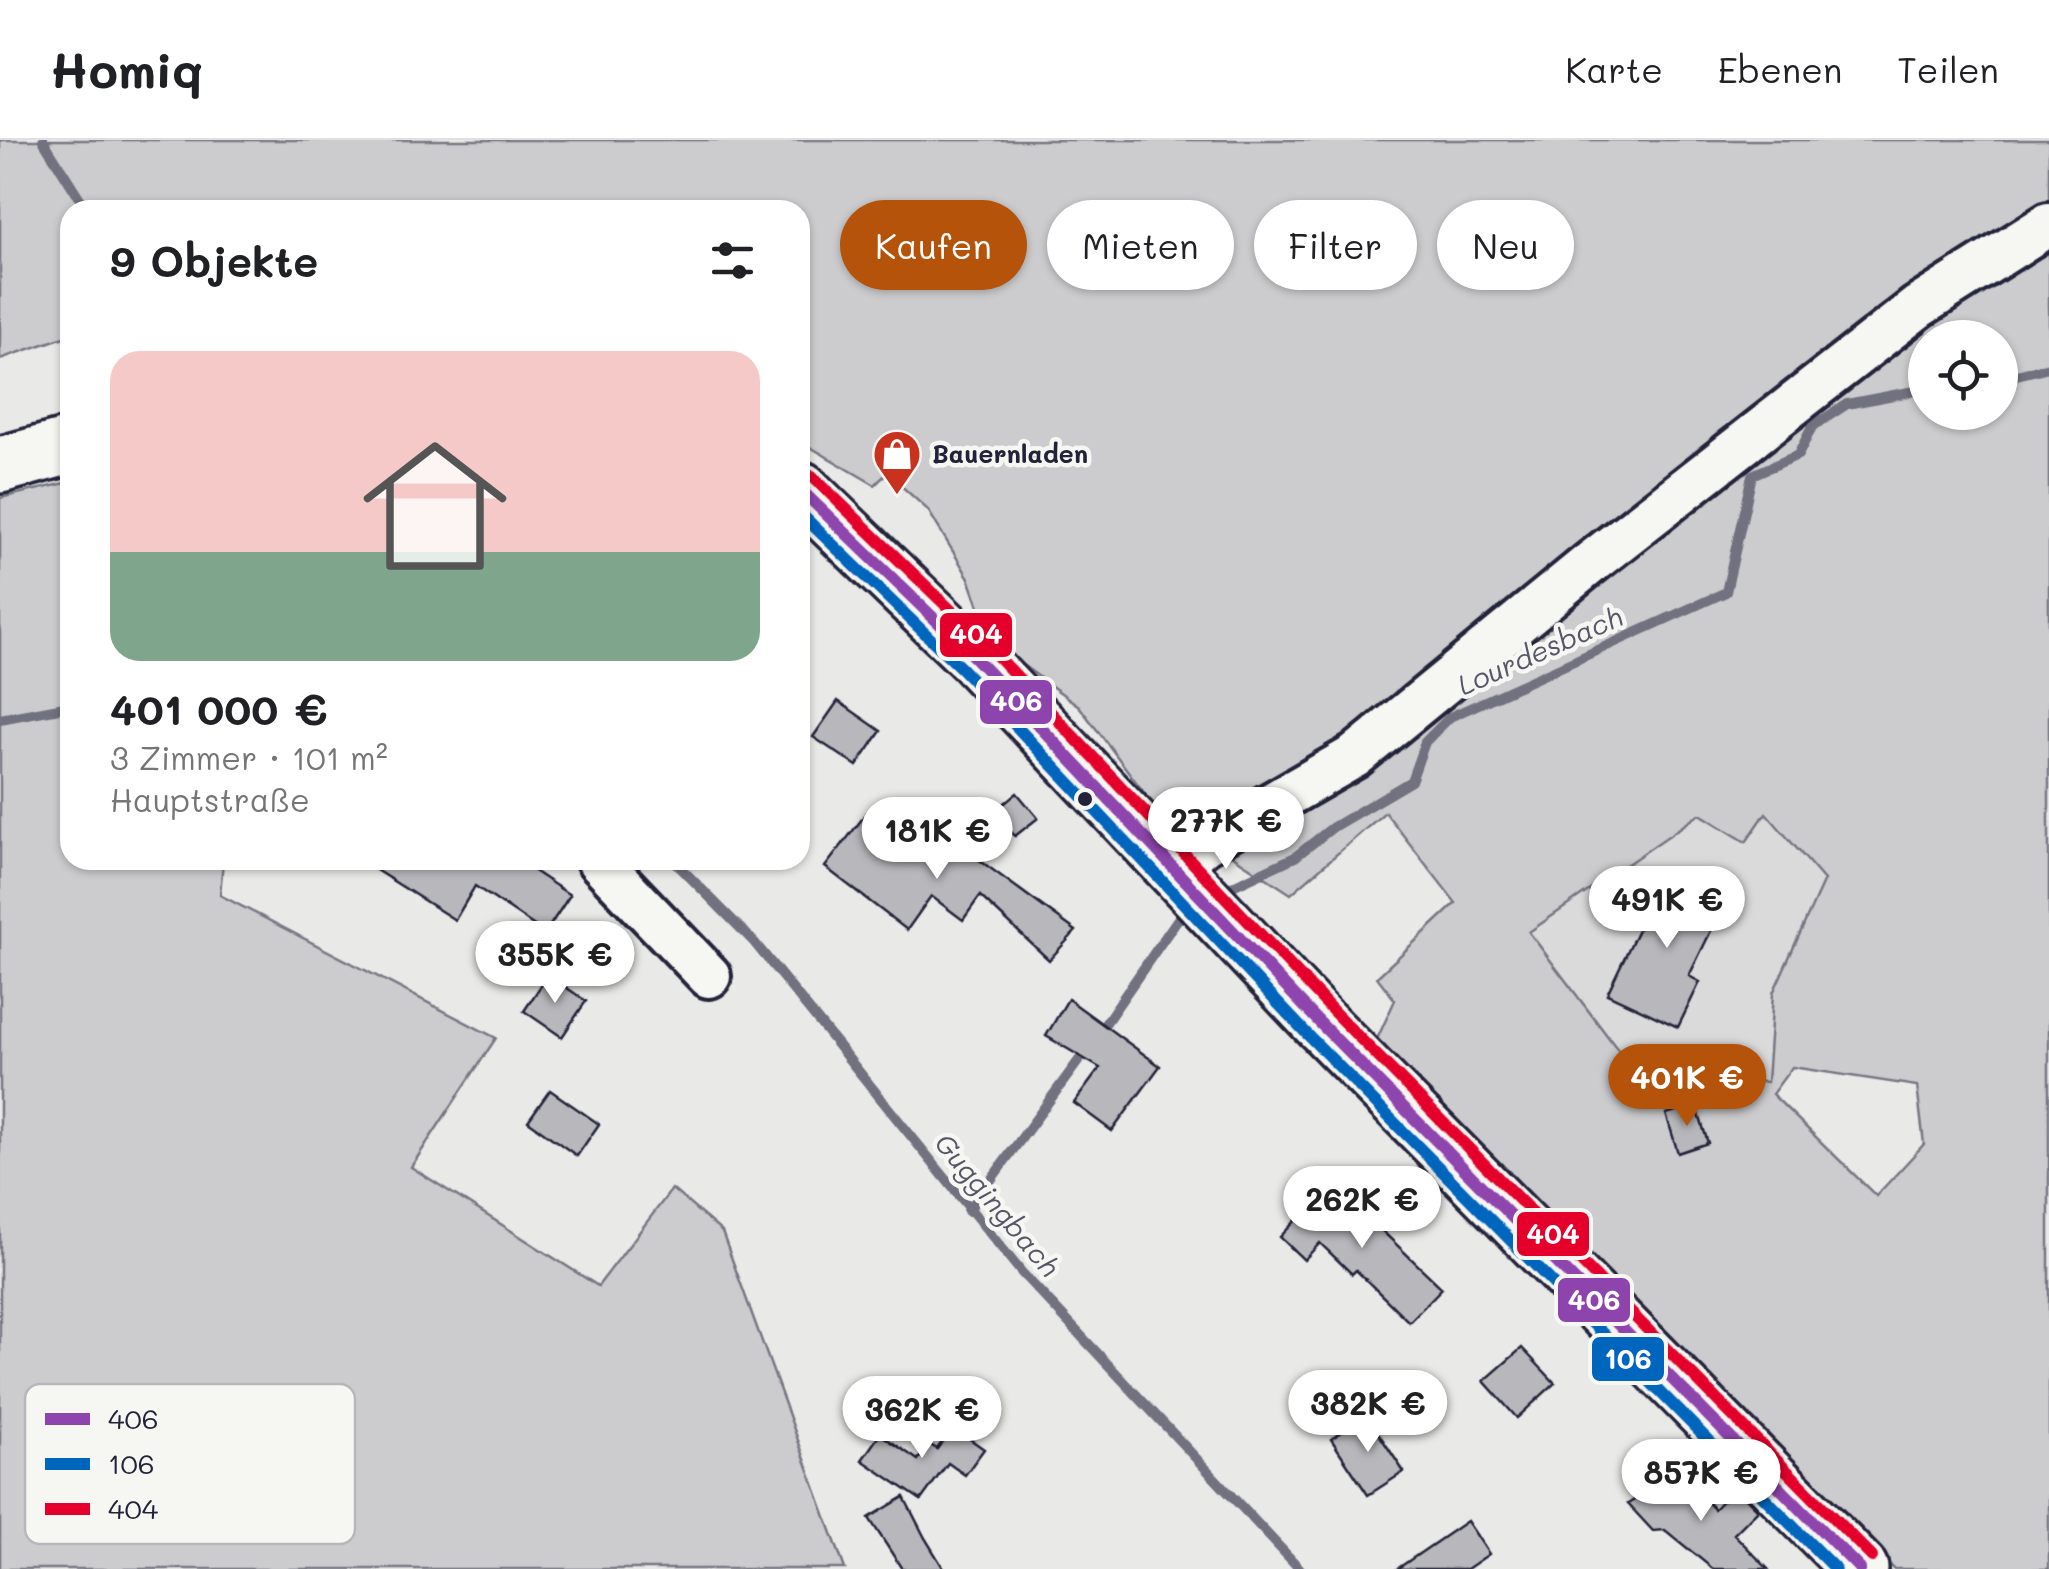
<!DOCTYPE html>
<html lang="de">
<head>
<meta charset="utf-8">
<style>
  :root { --surface:#fff; --page:#f2f2f2; --text:#202124; --muted:#757577; --line:#e0e0e0; --accent:#b45309 }
  body { margin:0; font-family:Mali,sans-serif; background:var(--page); color:var(--text); height:100vh; display:flex; flex-direction:column; font-size:38px; white-space:nowrap }
  * { box-sizing:border-box; margin:0 }
  p { font-size:32px; color:var(--muted) }
  .icon { flex:none; width:55px; height:55px; fill:none; stroke:currentColor; stroke-width:2; stroke-linecap:round; stroke-linejoin:round }
  .map { position:relative; flex:1; overflow:hidden }
  .sheet { position:absolute; left:60px; top:60px; width:750px; height:670px; display:flex; flex-direction:column; background:var(--surface); border-radius:30px; box-shadow:0 2px 8px #0004 }
  .sheet>* { flex:none }
  .guide { position:absolute; left:840px; top:60px; width:950px; height:90px; display:flex; gap:20px }
  .controls { position:absolute; left:1908px; top:180px; display:grid; gap:20px }
  .controls a { display:grid; place-items:center; width:110px; height:110px; border-radius:50%; background:var(--surface); box-shadow:0 2px 8px #0004; font-size:50px }
  .price { position:absolute; translate:-50% -85px; padding:0 22px; border-radius:35px; background:#fff; color:#222; font-size:32px; line-height:65px; filter:drop-shadow(0 2px 5px #0008) }
  .price::after { content:''; position:absolute; left:50%; top:60px; width:30px; height:22px; margin-left:-15px; background:inherit; clip-path:polygon(0 0,100% 0,50% 100%) }
  .price.active { background:var(--accent); color:#fff }
  ul { padding:0; list-style:none }
  li { display:grid; align-content:center; gap:20px; height:530px; padding:0 50px }
  li span { display:grid; place-items:center; height:310px; border-radius:30px; color:#555 }
  li>.icon { margin-inline-start:auto }
  span .icon { width:180px; height:180px; fill:#fffc; stroke-width:1 }
  li b { font-size:42px }
  h2 { display:flex; justify-content:space-between; align-items:center; height:120px; padding:0 50px; font-size:42px }
  .tag { padding:0 35px; border-radius:45px; background:var(--surface); box-shadow:0 2px 8px #0004; font-size:35px; line-height:90px }
  .tag.active { background:var(--accent); color:#fff }
  header { display:flex; align-items:center; gap:60px; box-sizing:border-box; height:140px; padding:0 50px; background:var(--surface); border-bottom:2px solid var(--line) }
  header strong { font-size:48px }
  nav { display:flex; gap:55px; margin-inline-start:auto; font-size:35px }
  .map>svg:first-child { display:block }
  .built { fill:#dadada }
  .green { fill:#ccccce; stroke:#777784; stroke-width:2.5; fill-rule:evenodd }
  .lines { fill:none; stroke-linecap:round; stroke-linejoin:round }
  .stream { stroke:#71717f; stroke-width:10 }
  .building { fill:#b8b8bc; stroke:#22223b; stroke-width:2.5 }
  .street-casing { stroke:#22223b; stroke-width:50 }
  .primary-casing { stroke:#22223b; stroke-width:62 }
  .street { stroke:#f6f6f2; stroke-width:42 }
  .primary { stroke:#f6f6f2; stroke-width:55 }
  .bus-1-casing { stroke:#f6f6f2; stroke-width:20 }
  .bus-2-casing { stroke:#f6f6f2; stroke-width:20 }
  .bus-3-casing { stroke:#f6f6f2; stroke-width:20 }
  .bus-1 { stroke:#8e44ad; stroke-width:12 }
  .bus-2 { stroke:#0065bd; stroke-width:12 }
  .bus-3 { stroke:#e4002b; stroke-width:12 }
  .bus-dot { fill:#22223b; stroke:#f6f6f2; stroke-width:4 }
  .labels { text-anchor:middle; stroke-width:9; stroke-linejoin:round; paint-order:stroke }
  .poi-label { font-size:25px; font-weight:bold; fill:#22223b; stroke:#f6f6f2; text-anchor:start }
  .water-label { font-size:28px; font-style:italic; fill:#565668; stroke:#f6f6f2 }
  .key { fill:#f6f6f2; stroke:#b6b6bb; stroke-width:2.5 }
  .key-label { font-size:28px; fill:#22223b }
  .line-badge { stroke:#f6f6f2; stroke-width:4 }
  .badge-label { font-size:28px; text-anchor:middle; font-weight:bold; fill:#fff }
</style>
</head>
<body>
<header>
<strong>Homiq</strong>
<nav><a>Karte</a><a>Ebenen</a><a>Teilen</a></nav>
</header>
<div class="map">
<svg width="2049" height="1429" viewBox="0 0 2049 1429">
  <rect width="100%" height="100%" fill="#e9e9e7"/>
  <filter id="ink" filterUnits="userSpaceOnUse"><feTurbulence type="fractalNoise" baseFrequency=".01" numOctaves="2"/><feDisplacementMap in="SourceGraphic" scale="20" xChannelSelector="R" yChannelSelector="G"/><feConvolveMatrix kernelMatrix="1 2 1 2 8 2 1 2 1" color-interpolation-filters="sRGB"/></filter>
  <g filter="url(#ink)">
    <path class="built" d="M1766 672 1824 740 1773 853 1767 943 1723 938 1652 955 1529 792 1701 674Z"/>
    <path class="green" d="M0 0H2049V1429H1894L1373 908 1395 860 1377 837 1456 763 1385 672 1291 754 1152 663 1079 566 992 503 969 438 928 370 887 333 875 345 800 301V70H70V195L0 219ZM1925 198H2000V272H1925ZM1766 673 1824 740 1773 853 1767 942 1723 938 1652 955 1529 792 1700 674 1746 702ZM1792 927 1917 946 1924 1004 1876 1056 1772 954Z
      M70 342V720H223L220 755 496 898 411 1027 598 1146 672 1049 722 1092 845 1429H0V358Z"/>
    <g class="lines">
      <path class="stream" d="M43 0 87 70
        M2000 239 2049 227
        M0 579 70 566
        M673 720 754 802 1022 1133 1300 1429
        M1220 752 1295 717 1333 687 1411 641 1425 602 1450 577 1726 452 1752 335 1798 315 1812 287 1847 264 1925 249
        M1098 894 1177 780 1193 769
        M968 1071 1088 908"/>
    </g>
    <path class="building" d="M838 561 881 591 857 626 813 597Z
      M1017 653 1038 678 1015 696 994 672Z
      M869 670 921 710 937 689 1076 791 1049 820 980 756 963 780 931 756 907 790 825 727Z
      M360 720H517L570 755 545 793 475 746 455 780Z
      M1665 733 1725 762 1689 836 1700 842 1678 887 1607 854Z
      M548 835 586 861 562 897 524 871Z
      M1068 859 1160 926 1112 991 1074 963 1100 928 1046 896Z
      M550 950 599 984 577 1016 528 981Z
      M1696 965 1708 1003 1678 1013 1666 974Z
      M1332 1043 1442 1148 1409 1182 1356 1130 1352 1134 1320 1103 1304 1120 1280 1097Z
      M1522 1208 1555 1243 1517 1278 1484 1241Z
      M1367 1276 1404 1332 1368 1355 1331 1299Z
      M953 1287 984 1309 965 1335 948 1323 921 1360 862 1320 880 1294 918 1320 929 1304 937 1309Z
      M1664 1341 1676 1352 1688 1342 1714 1369 1735 1347 1758 1370 1734 1394 1768 1429H1713L1665 1390 1653 1391 1628 1364Z
      M904 1357 925 1398 944 1429H902L869 1378Z
      M1467 1381 1489 1414 1467 1429H1397Z"/>
    <g class="lines">
      <g class="street-casing">
        <path id="street" d="M598 720 709 836
          M1176 727 1204 703 1355 616 1588 425 1918 167 2049 84"/>
      </g>
      <g class="primary-casing">
        <path id="primary" d="M0 325 70 306
          M800 349 974 517 1320 883 1860 1429"/>
      </g>
      <use href="#street" class="street"/>
      <use href="#primary" class="primary"/>
      <g class="bus-1-casing">
        <path id="bus-1" d="M800 349 974 517 1320 883 1860 1429"/>
      </g>
      <g class="bus-2-casing">
        <path id="bus-2" d="M800 373 962 529 1308 895 1835 1429"/>
      </g>
      <g class="bus-3-casing">
        <path id="bus-3" d="M812 336 987 505 1333 871 1872 1417"/>
      </g>
      <use href="#bus-1" class="bus-1"/>
      <use href="#bus-2" class="bus-2"/>
      <use href="#bus-3" class="bus-3"/>
    </g>
  </g>
  <defs>
    <g id="shop-pin" transform="scale(2.5)"><path d="M0 17L-7.5 6A9.5 9.5 0 1 1 7.5 6Z" fill="#c8321e" stroke="#f6f6f2"/><path d="M-5-2.5h2.3a2.7 3.5 0 0 1 5.4 0H5L5.5 6h-11ZM-1.5-2.5h3a1.5 2.3 0 0 0-3 0Z" fill="#fff"/></g>
  </defs>
  <g fill-rule="evenodd">
    <use href="#shop-pin" x="897" y="314"/>
  </g>
  <circle class="bus-dot" cx="1085" cy="659" r="9"/>
  <g class="labels">
    <g class="poi-label">
      <text x="932" y="323">Bauernladen</text>
    </g>
    <g class="water-label">
      <text transform="translate(1540 511) rotate(-24)" y="10">Lourdesbach</text>
      <text transform="translate(997 1065) rotate(50)" y="10">Guggingbach</text>
    </g>
  </g>
  <rect x="25" y="1244" width="330" height="160" rx="15" class="key"/>
  <rect x="45" y="1273" width="45" height="12" fill="#8e44ad"/>
  <rect x="45" y="1318" width="45" height="12" fill="#0065bd"/>
  <rect x="45" y="1363" width="45" height="12" fill="#e4002b"/>
  <g class="key-label">
    <text x="108" y="1289">406</text>
    <text x="108" y="1334">106</text>
    <text x="108" y="1379">404</text>
  </g>
  <g class="line-badge">
    <rect x="938" y="471" width="76" height="48" rx="10" fill="#e4002b"/>
    <rect x="978" y="538" width="76" height="48" rx="10" fill="#8e44ad"/>
    <rect x="1515" y="1070" width="76" height="48" rx="10" fill="#e4002b"/>
    <rect x="1556" y="1136" width="76" height="48" rx="10" fill="#8e44ad"/>
    <rect x="1590" y="1195" width="76" height="48" rx="10" fill="#0065bd"/>
  </g>
  <g class="badge-label">
    <text x="976" y="504">404</text>
    <text x="1016" y="571">406</text>
    <text x="1553" y="1104">404</text>
    <text x="1594" y="1170">406</text>
    <text x="1628" y="1229">106</text>
  </g>
</svg>
<div class="controls">
<a><svg class="icon" aria-label="locate" viewBox="0 0 24 24"><circle cx="12" cy="12" r="6"/><path d="M12 2v4M12 18v4M2 12h4M18 12h4"/></svg></a>
</div>
<b class="price" style="left:1226px;top:732px">277K €</b>
<b class="price" style="left:937px;top:742px">181K €</b>
<b class="price" style="left:1667px;top:811px">491K €</b>
<b class="price" style="left:555px;top:866px">355K €</b>
<b class="price active" style="left:1687px;top:989px">401K €</b>
<b class="price" style="left:1362px;top:1111px">262K €</b>
<b class="price" style="left:1368px;top:1315px">382K €</b>
<b class="price" style="left:922px;top:1321px">362K €</b>
<b class="price" style="left:1701px;top:1384px">857K €</b>
<div class="guide">
<a class="tag active">Kaufen</a>
<a class="tag">Mieten</a>
<a class="tag">Filter</a>
<a class="tag">Neu</a>
</div>
<section class="sheet">
<h2>9 Objekte<svg class="icon" aria-label="filters" viewBox="0 0 24 24"><path d="M4 7h16M4 17h16"/><circle cx="9" cy="7" r="2"/><circle cx="15" cy="17" r="2"/></svg></h2>
<ul>
<li><span style="background:linear-gradient(#f6c9c9 65%,#7fa58c 0)"><svg class="icon" aria-label="home" viewBox="0 0 24 24"><path d="M3 11l9-7 9 7M6 9v11h12V9"/></svg></span><div><b>401 000 €</b><p>3 Zimmer · 101 m²</p><p>Hauptstraße</p></div></li>
</ul>
</section>
</div>
</body>
</html>
